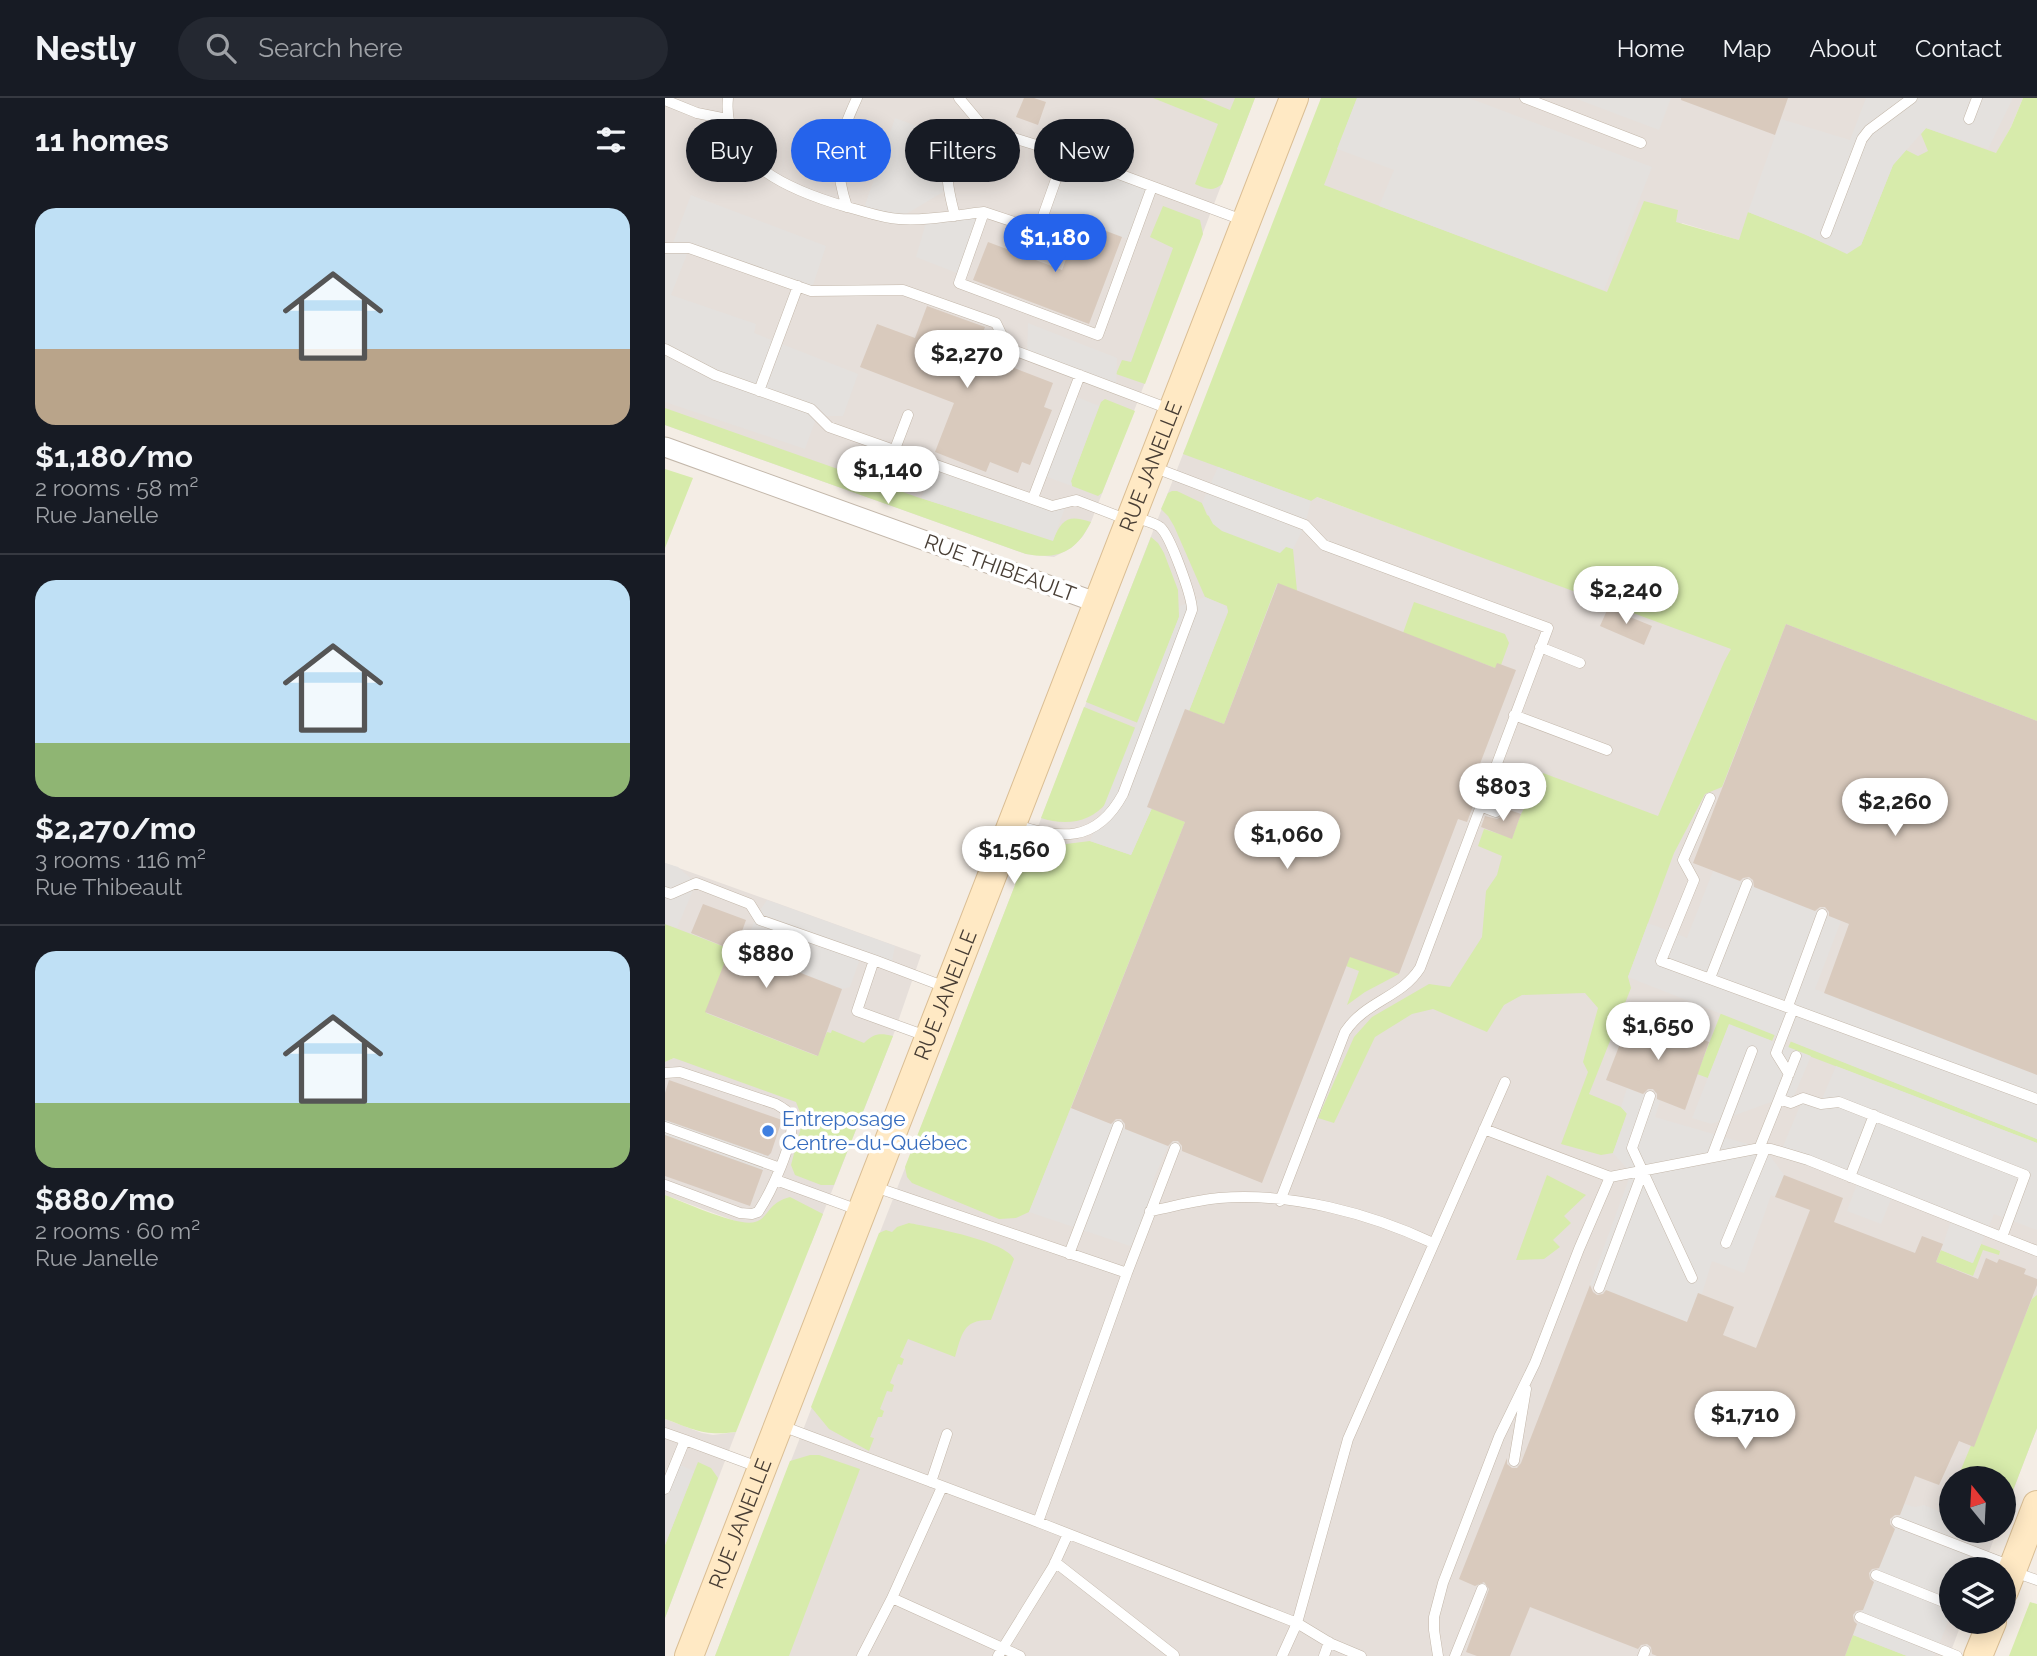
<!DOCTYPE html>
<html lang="en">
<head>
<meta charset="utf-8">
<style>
  :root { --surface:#171b24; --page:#242831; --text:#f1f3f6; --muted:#9ea1a6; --line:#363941; --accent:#2563eb }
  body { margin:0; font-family:Raleway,sans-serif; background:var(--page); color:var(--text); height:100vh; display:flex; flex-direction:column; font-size:26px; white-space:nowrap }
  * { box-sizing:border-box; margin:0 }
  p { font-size:23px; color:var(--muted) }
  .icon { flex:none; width:38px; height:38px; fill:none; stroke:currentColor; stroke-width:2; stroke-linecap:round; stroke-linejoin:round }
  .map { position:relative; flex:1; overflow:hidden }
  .sheet { display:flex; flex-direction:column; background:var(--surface); width:665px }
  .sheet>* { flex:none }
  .guide { position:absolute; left:21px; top:21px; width:665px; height:63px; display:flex; gap:14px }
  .needle { width:46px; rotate:342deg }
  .tools { position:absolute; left:1274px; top:1368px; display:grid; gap:14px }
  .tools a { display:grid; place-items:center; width:77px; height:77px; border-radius:50%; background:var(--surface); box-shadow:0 4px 18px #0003; font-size:35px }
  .price { position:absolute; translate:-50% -60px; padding:0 16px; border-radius:24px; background:#fff; color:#222; font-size:23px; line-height:46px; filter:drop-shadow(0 2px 4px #0008) }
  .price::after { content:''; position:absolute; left:50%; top:42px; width:21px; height:16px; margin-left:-10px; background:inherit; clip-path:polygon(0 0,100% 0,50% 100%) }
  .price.selected { background:var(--accent); color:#fff }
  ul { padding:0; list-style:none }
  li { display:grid; align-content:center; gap:14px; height:371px; padding:0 35px }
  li+li { border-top:2px solid var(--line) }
  li span { display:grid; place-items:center; height:217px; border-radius:21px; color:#555 }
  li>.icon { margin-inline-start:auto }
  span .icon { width:126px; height:126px; fill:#fffc; stroke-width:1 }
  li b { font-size:30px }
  h2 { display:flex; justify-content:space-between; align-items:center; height:84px; padding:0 35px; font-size:30px }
  .pill { padding:0 24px; border-radius:32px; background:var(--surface); box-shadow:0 4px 18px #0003; font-size:24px; line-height:63px }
  .pill.selected { background:var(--accent); color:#fff }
  header { display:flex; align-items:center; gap:42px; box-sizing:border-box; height:98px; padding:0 35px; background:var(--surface); border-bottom:2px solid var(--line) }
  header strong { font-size:33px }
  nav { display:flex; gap:38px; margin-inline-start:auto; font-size:24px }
  .search { width:490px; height:63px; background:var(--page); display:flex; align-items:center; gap:18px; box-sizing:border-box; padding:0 24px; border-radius:38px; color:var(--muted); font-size:26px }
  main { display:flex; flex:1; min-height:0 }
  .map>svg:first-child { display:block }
  .industrial { fill:#e6dfda }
  .green { fill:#d7ebab }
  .parking { fill:#e4e1de }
  .building { fill:#d9cabd }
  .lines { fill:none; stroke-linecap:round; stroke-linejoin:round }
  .lane-casing { stroke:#c3b7aa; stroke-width:11 }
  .street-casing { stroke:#c3b7aa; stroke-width:21 }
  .secondary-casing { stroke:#dabe94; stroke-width:30 }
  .lane { stroke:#fff; stroke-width:10 }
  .street { stroke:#fff; stroke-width:19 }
  .secondary { stroke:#ffe9c4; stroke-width:28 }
  .shop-dot { fill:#3f7fe0; stroke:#fff; stroke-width:2.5 }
  .labels { text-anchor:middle; stroke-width:7; stroke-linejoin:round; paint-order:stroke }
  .street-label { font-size:21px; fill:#473d34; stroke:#fff }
  .shop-label { font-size:21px; fill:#366cbe; stroke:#fff; text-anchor:start }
</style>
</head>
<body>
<header>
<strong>Nestly</strong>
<div class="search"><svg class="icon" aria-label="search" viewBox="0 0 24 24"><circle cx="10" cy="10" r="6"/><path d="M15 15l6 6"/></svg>Search here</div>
<nav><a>Home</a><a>Map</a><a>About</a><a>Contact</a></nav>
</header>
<main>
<section class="sheet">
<h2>11 homes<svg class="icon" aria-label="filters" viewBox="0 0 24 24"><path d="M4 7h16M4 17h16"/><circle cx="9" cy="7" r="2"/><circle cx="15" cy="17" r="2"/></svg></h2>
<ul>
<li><span style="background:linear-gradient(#bfe0f5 65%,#b9a48a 0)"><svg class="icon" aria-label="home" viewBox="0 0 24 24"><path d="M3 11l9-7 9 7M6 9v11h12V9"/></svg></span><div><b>$1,180/mo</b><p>2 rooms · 58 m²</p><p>Rue Janelle</p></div></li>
<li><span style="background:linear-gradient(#bfe0f5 75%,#8fb573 0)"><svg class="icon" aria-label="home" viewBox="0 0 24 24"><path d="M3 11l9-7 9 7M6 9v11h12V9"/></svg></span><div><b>$2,270/mo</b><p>3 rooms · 116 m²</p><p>Rue Thibeault</p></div></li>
<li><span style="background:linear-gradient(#bfe0f5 70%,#8fb573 0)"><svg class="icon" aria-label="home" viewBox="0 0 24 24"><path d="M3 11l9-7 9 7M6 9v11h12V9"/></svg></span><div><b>$880/mo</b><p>2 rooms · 60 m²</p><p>Rue Janelle</p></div></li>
</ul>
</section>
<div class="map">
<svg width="1372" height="1558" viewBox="0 0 1372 1558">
  <rect width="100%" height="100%" fill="#f4ede5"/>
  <path class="industrial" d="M0 0H590L426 424 418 438 406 450 389 459 361 456 0 327Z
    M656 0H1358L1346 29 1331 56 1167 170 1017 125 946 218 657 172Z
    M520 351 1067 550 1121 526 1372 561V1330L1339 1416V1381H1286V1433H1332L1317 1472H1286V1524H1297L1284 1558H50Z
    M0 765 256 857 228 938 146 1146 78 1126 0 1097V964L9 960 0 927Z
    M0 1321 37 1335 48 1337 71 1334 0 1520Z"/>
  <path class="green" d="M488 0H536L565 12 570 0H590L557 86C548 94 541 91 530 86L553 26Z
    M656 0H692L659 87 942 194 979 103 1013 112 1011 124 1074 142 1083 114 1139 136 1180 154 1196 147 1228 67 1241 52 1253 58 1263 53 1256 36 1261 30 1331 55 1346 29 1358 0H1372V623L1121 526 1057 689 1040 696 1009 755 963 879 966 890 924 996 956 1009 962 1015 948 1055 936 1057 896 1046 923 974 918 964 933 910 920 895 857 897 839 907 822 934 768 911 747 916 710 939 669 1025 653 1020 689 939 707 919 764 886 785 889 817 839 821 793 832 777 837 758 813 748 819 731 847 740 856 716 878 675 993 718 1059 564 1066 551 652 399 646 403 518 356Z
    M498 108 535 122 538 136 480 286 451 276 457 262 466 264 508 150 485 139Z
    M440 301 470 313 437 395 433 398 407 388 406 383 436 304Z
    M0 310 252 399 388 442C397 421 403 416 426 424 411 454 393 462 361 456L0 327Z
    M0 371 28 380 0 450Z
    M507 393H512L537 405 542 417 628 451 632 493 612 486 559 626 524 613 563 514 562 508 540 499 509 428 503 418 496 411 503 395Z
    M486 439 493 445 499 455 513 492 514 519 473 625 421 604Z
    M749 504 840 536 844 545 836 567 830 570 738 535Z
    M419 609 471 630 442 704C426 725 400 728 376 720Z
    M487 710 520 724 364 1114 351 1120 334 1121 247 1085 242 1079 240 1069 366 746 377 749 425 743 466 757Z
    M0 826 65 851 41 915 152 958 162 934 166 935 167 932 199 945C209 935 215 935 228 938L169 1087H156L130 1077 126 1067 138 1022 131 1004 9 960 0 964Z
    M685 858 734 876 700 894 682 907 694 873 681 868Z
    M1056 915 1110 936 1107 943 1064 927 1043 980 1032 976Z
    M1126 943 1372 1041V1045L1123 950Z
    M882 1077 921 1097 899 1118 906 1125 888 1142 895 1149 879 1161 851 1162Z
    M0 1097C19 1104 73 1129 90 1124 105 1119 102 1105 125 1099L158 1116 71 1334C39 1338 30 1332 0 1321Z
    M244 1125C265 1129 341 1143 349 1161L326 1222C298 1221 297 1236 290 1259L243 1241 235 1259 239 1261 237 1267 233 1266 225 1285 229 1287 227 1294 222 1293 215 1311 219 1313 217 1319H213L205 1339 209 1340 204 1353 164 1331 146 1309 214 1135 221 1132 227 1134 232 1129Z
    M1316 1146 1335 1153 1334 1157 1318 1152 1308 1178 1271 1164 1276 1152 1307 1165Z
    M1372 1197V1330L1339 1416V1381H1292L1367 1201Z
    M145 1357H154L195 1371 124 1558H50L125 1363Z
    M33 1364 46 1370 53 1380 0 1520V1447Z
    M1365 1504 1372 1506V1558H1344Z
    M1188 1537 1242 1558H1180Z"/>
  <path class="parking" d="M692 0H804L987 69 939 192 714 108 729 72 672 51Z
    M909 0H1006L994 32Z
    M1201 0H1348L1323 51 1261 30 1228 67 1196 147 1182 156 1139 136 1083 114 1116 21 1185 42Z
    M230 20 295 44 287 56 283 91 233 121 198 113Z
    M400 56 487 89 467 143 381 110Z
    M26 97 161 148 146 193 24 151 6 197 91 226 89 235 193 276 178 318H152L140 351 0 304V150H6Z
    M319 114 297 177 251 159 262 121Z
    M363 225 452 260 451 291 362 257Z
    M407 297 434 308 406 383 407 388 377 377Z
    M272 366 387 407 402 404 388 443 256 400Z
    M553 369 646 403 640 427 628 451 621 449 615 455 557 433 548 426 537 405Z
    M540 499 561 508 563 513 524 613 520 611 487 710 466 757 425 743 514 519 515 508Z
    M0 765 13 769 31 785 12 830 0 826Z
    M1048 773 1176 823 1150 891 1372 977V1041L963 879 983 825 1022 840Z
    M102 802 230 848 226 868 196 858 185 889 177 891 78 852 92 817Z
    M1064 926 1146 958 1126 1005 1114 1001 1046 1026 1027 1020Z
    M1171 968 1372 1045V1132L1329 1116 1308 1165 1276 1152 1287 1120 1228 1096 1216 1126 1182 1113 1193 1083 1116 1053 1140 996 1157 1001Z
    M962 990 995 1003 990 1019 1100 1051 1119 1077 1110 1099 1106 1097 1079 1175 1047 1163 1037 1196 1033 1195 1022 1224 925 1187 966 1075 948 1055 962 1016 956 1009Z
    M406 1010 503 1048 487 1085 490 1099 471 1150 364 1114Z
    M0 1017 106 1055 96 1077 0 1042Z
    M11 1365 29 1373 0 1447V1391Z
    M1239 1406 1250 1409 1259 1407 1286 1418V1433H1321L1305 1472H1286V1517L1269 1558H1242L1188 1537Z"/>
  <path class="building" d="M359 0H369L381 4 373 27 351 19Z
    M1016 0H1123L1110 37 1016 2Z
    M415 123 457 139 424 226 308 182 323 144 397 172Z
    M262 208 320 229 310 255 388 285 379 309 387 312 365 367 357 364 353 375 325 364 321 374 270 354 289 305 195 269 212 226 250 240Z
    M613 485 830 570 832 565 851 572 803 697 811 700 802 724 793 721 734 876 685 859 597 1085 517 1053V1048L513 1043H508L503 1048 460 1031V1026L456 1021H451L446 1026 406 1010 520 724 482 709 520 611 559 626Z
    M943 510 987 528 979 547 935 528Z
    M1121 526 1372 623V977L1159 895 1184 826 1164 818V814L1160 809H1155L1150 813 1089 789 1088 782 1084 779 1078 780 1075 783 1028 765Z
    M836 709 856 716 847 741 816 729 820 718 832 721 836 719 838 713Z
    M38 806 81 822 71 850 177 891 153 958 40 914 65 851 26 835Z
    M965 920 987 928 989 924 1044 944 1020 1012 992 1001V996L988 991H983L978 996 941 982Z
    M4 982 117 1022 106 1055 103 1058 0 1022V995Z
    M0 1037 98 1072 85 1108 0 1078Z
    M1119 1077 1178 1100 1169 1124 1250 1155 1257 1138 1278 1146 1271 1164 1313 1181 1321 1160 1332 1165 1334 1161 1361 1171 1359 1176 1372 1181V1187L1309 1349 1294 1343 1274 1387 1250 1378 1235 1417H1230L1225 1421V1426L1230 1431 1214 1470 1207 1471 1204 1475 1205 1481 1209 1484 1198 1512 1191 1513 1188 1517 1189 1523 1192 1526 1180 1558H992L987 1556 986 1549 982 1546 976 1547 973 1551 865 1509 845 1558H812L801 1554 824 1491 819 1484 810 1488 794 1481 842 1360V1366L847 1370H852L856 1365 925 1187 928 1194 932 1197 938 1196 941 1192 1022 1224 1033 1195 1069 1209 1058 1237 1091 1250 1145 1112 1110 1099Z"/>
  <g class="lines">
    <g class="lane-casing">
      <path id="lane" d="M63 0C56 66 130 94 182 109 199 113 216 120 234 121 262 123 291 117 319 114
        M294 0 320 31 400 56 580 123
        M860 0 976 45
        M0 2 32 15 62 21
        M1304 21 1312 0
        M400 56 373 132 319 114 294 185 433 237 487 89
        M182 109C167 62 172 44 192 0
        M290 118C283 92 274 59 299 40 304 36 314 34 320 31
        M1161 135 1197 41 1204 32 1247 0
        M0 150H24L146 193 238 192 331 225 343 250 507 312
        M0 251 50 277 146 311 164 329 387 408 411 402 463 422
        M94 293 133 188
        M230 351 243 317
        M488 369 640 427 659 447 883 530 755 870C736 900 700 903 680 934L615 1103
        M368 400 415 277
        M875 549 915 565
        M849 617 942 652
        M1045 700 1018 762 1029 782 996 863 1372 1001
        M815 708 831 714
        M348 726C395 741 431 746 458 696L527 512C527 498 505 437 495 429 488 424 477 422 469 419
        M0 794 6 796 31 785 85 806 95 822 209 862
        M1045 880 1082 786
        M1123 908 1157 816
        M261 938 192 913 209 862 283 890
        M0 975 15 974 111 1006C118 1010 125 1014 126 1021 131 1042 105 1096 93 1114L87 1116 75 1115 0 1087
        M1124 976 1111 955 1128 911
        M985 998 967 1050 1027 1180
        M1114 1001 1131 958
        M0 1029 115 1070
        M819 1031 945 1079
        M1094 1051 1114 1001 1126 1005 1138 1000 1156 1006 1174 1004 1360 1077 1337 1139
        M1047 1058 1087 953
        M1185 1079 1209 1017
        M111 1082 196 1113
        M207 1088 462 1175
        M485 1113C507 1109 531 1102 554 1100 625 1094 704 1115 768 1145
        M1061 1145 1100 1051
        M404 1156 453 1028
        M934 1190 978 1073
        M117 1328 373 1424 462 1175 510 1050
        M0 1335 20 1342
        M849 1363 861 1291
        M266 1384 282 1336
        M277 1389 227 1500 355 1558
        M0 1391 20 1342 93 1369
        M373 1424 632 1525 683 1341 840 984
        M1232 1424 1346 1468
        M390 1464 509 1557
        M1349 1474 1372 1482
        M1211 1477 1286 1507
        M1195 1519 1292 1558
        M197 1558 227 1500
        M333 1558 388 1469 403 1436
        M617 1558 632 1525 665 1545 696 1558
        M659 1558 664 1544
        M773 1558 769 1532V1519L778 1485 834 1339 870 1265 914 1151 945 1079 1090 1051H1106L1143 1062 1372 1153
        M790 1558 817 1491
        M978 1558 980 1553"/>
    </g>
    <g class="street-casing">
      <path id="street" d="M0 349 433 505"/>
    </g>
    <g class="secondary-casing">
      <g id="secondary">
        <path d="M1339 1493 1372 1407"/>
        <path id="s1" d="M24 1558 629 0"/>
        <path d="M1313 1558 1327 1524"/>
      </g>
    </g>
    <use href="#lane" class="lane"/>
    <use href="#street" class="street"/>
    <use href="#secondary" class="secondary"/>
  </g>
  <circle class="shop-dot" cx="103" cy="1033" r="7"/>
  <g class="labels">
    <g class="street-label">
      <text dy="7" stroke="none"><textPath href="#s1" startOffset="1276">RUE JANELLE</textPath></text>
      <text transform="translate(335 470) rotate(20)" y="7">RUE THIBEAULT</text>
      <text dy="7" stroke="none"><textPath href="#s1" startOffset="709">RUE JANELLE</textPath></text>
      <text dy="7" stroke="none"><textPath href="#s1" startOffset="142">RUE JANELLE</textPath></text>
    </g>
    <g class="shop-label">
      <text x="117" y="1028">Entreposage<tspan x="117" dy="24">Centre-du-Québec</tspan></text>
    </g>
  </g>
</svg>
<div class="tools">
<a><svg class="needle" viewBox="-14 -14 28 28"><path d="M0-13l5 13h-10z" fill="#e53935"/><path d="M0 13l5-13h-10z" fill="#9ea1a6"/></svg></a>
<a><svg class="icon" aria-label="layers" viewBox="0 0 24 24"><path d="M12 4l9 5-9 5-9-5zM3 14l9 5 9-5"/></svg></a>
</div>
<b class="price selected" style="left:390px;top:176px">$1,180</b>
<b class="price" style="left:302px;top:292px">$2,270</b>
<b class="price" style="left:223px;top:408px">$1,140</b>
<b class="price" style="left:961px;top:528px">$2,240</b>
<b class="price" style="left:838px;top:725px">$803</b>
<b class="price" style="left:1230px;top:740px">$2,260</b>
<b class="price" style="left:622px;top:773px">$1,060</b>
<b class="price" style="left:349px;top:788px">$1,560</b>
<b class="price" style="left:101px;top:892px">$880</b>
<b class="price" style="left:993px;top:964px">$1,650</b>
<b class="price" style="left:1080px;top:1353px">$1,710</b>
<div class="guide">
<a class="pill">Buy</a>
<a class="pill selected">Rent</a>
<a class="pill">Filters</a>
<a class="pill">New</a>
</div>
</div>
</main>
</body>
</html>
